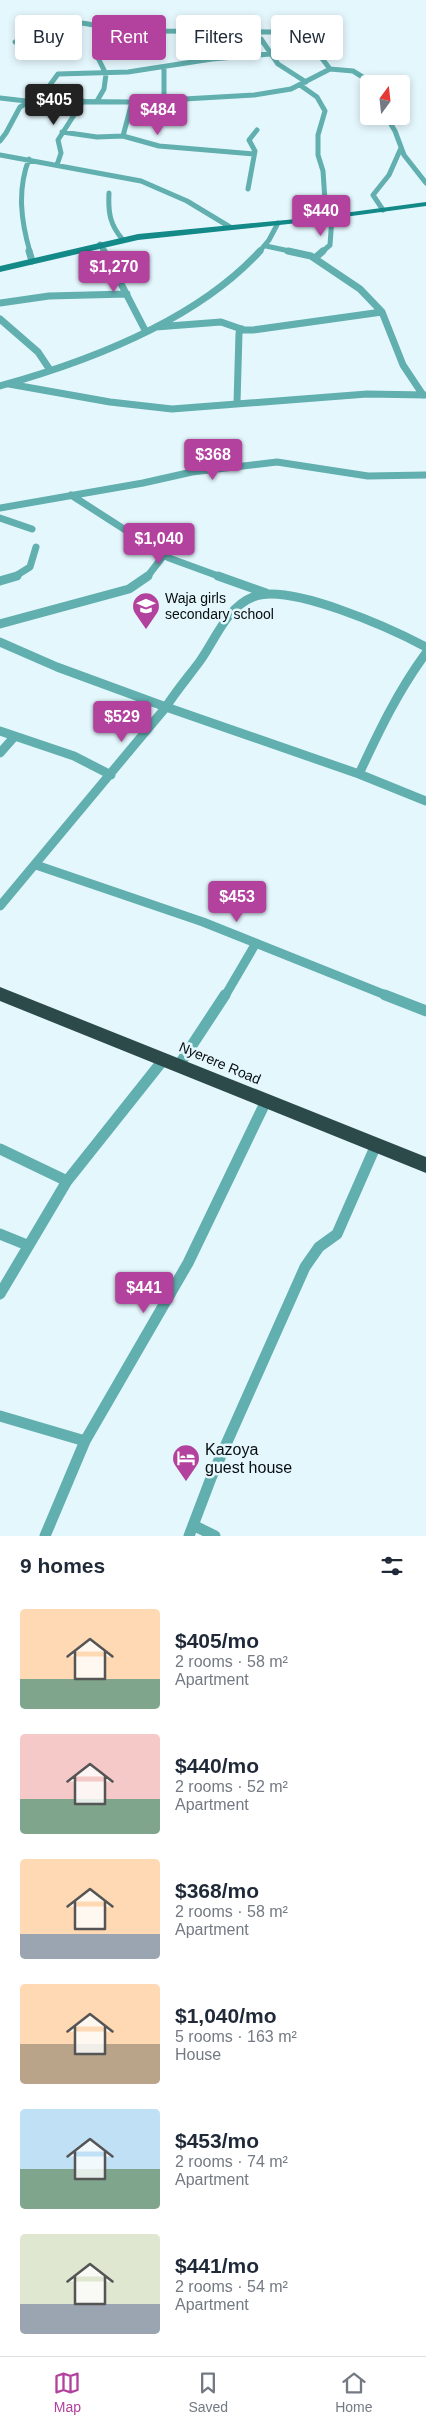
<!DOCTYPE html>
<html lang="en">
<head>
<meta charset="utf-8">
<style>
  :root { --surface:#fff; --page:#f6f6f7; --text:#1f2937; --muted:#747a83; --line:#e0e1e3; --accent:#b2429e }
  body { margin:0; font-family:Helvetica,sans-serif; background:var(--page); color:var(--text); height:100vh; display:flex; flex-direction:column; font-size:19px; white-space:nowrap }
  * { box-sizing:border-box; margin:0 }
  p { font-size:16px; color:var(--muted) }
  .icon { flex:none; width:28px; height:28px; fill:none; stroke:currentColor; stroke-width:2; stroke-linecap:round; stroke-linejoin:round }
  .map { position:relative; height:1536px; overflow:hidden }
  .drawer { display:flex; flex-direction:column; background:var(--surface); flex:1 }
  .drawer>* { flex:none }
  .banner { position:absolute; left:15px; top:15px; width:396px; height:45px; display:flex; gap:10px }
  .needle { width:32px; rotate:15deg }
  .tools { position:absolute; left:360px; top:75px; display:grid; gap:10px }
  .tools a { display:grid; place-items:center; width:50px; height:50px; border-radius:5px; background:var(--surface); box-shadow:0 2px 8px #0003; font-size:25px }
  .price { position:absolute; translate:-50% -42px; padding:0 11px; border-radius:5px; background:var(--accent); color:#fff; font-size:16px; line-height:32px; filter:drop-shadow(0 1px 2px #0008) }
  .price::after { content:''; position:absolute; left:50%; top:30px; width:15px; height:11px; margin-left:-8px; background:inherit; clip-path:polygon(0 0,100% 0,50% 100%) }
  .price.current { background:#222; color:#fff }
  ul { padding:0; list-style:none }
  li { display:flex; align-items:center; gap:15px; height:125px; padding:0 20px }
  li span { display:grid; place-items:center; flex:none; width:140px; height:100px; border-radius:5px; color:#555 }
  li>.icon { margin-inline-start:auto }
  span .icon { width:60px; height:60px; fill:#fffc; stroke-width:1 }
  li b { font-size:21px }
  h2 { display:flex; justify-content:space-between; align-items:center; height:60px; padding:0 20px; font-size:21px }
  .chip { padding:0 18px; border-radius:5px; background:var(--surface); box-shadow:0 2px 8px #0003; font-size:18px; line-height:45px }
  .chip.current { background:var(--accent); color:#fff }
  .tabs { display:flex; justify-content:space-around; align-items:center; height:70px; border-top:1px solid var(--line); background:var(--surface); font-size:14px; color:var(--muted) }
  .tabs a { display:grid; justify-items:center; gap:2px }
  .tabs .current { color:var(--accent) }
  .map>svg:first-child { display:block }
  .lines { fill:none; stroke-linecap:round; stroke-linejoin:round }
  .street-far3 { stroke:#61afae; stroke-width:5 }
  .street-far2 { stroke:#61afae; stroke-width:7 }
  .street-far1 { stroke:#61afae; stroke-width:9 }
  .street { stroke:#61afae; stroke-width:11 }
  .secondary { fill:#138988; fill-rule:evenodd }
  .highway { fill:#2d4a4a; fill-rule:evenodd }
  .labels { text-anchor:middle; stroke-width:5; stroke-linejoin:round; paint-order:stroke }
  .poi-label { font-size:14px; fill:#080e10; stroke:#e4f7fd; text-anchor:start }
  .street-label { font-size:14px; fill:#080e10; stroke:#e4f7fd }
  .near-poi-label { font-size:16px; fill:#080e10; stroke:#e4f7fd; text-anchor:start }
</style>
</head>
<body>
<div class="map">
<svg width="426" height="1536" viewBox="0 0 426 1536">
  <rect width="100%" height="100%" fill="#e4f7fd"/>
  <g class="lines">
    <path class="street-far3" d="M252 33 261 39 278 64 306 82
      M15 42C24 38 31 32 39 28 60 19 85 22 106 28L96 54 106 74 104 89 97 101
      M164 68V100
      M330 69 353 71 374 84
      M300 85 317 97 325 111 318 135V155L323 171 325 201 330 217
      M0 98 26 101 132 102 254 95 291 89 330 69 314 48 271 32 159 31 106 28
      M386 116 395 131 404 155 426 183
      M62 132 97 137 123 136 159 146 254 154
      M123 136 132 102
      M0 141 6 133 20 107 44 93 58 74 128 72 212 59 270 54
      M0 155 141 181 187 201 230 227
      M29 159C17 190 21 221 30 252
      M57 165 61 153 58 140 83 101
      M248 189 255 151 249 140 257 130
      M109 193C108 213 110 225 123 240
      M383 210 373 195 389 175 401 148
      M100 244 104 252
      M266 246 294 252
      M259 252 269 240 278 223
      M322 252 330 245 332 217"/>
    <path class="street-far2" d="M29 251 32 261
      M104 251 146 332
      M288 251 311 256 360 289 382 312 403 365 423 395
      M315 258 323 251
      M0 303 49 296 127 294
      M0 319 38 352 50 370
      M156 327 221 322 244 330H253L382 312
      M9 384 110 402 172 409 367 394 426 395
      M0 386C90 361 196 321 260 251
      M237 403 239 333 242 329
      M71 495 169 558 221 577
      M0 508 143 483 192 472 277 462 368 476 426 475
      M0 518 32 529
      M14 577 30 567 36 547
      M147 577 164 555"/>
    <path class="street-far1" d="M218 576 266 593
      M0 581 17 576
      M0 624 129 589 148 576
      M0 642 57 667 166 707 0 906
      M426 647C392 629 289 582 253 597 227 607 215 640 200 661 189 676 176 691 166 707L359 774 426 801
      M0 731 74 756 111 775
      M0 753 15 736
      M359 774C379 731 398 691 426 653
      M36 865 203 922 388 996
      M225 996 256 943"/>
    <path class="street" d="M385 995 426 1011
      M179 1065 225 995
      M0 1149 67 1181
      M0 1234 27 1245
      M0 1294 67 1181 164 1059
      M0 1416 85 1441
      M193 1525 215 1536
      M45 1536 85 1441 188 1263 266 1101
      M189 1536 211 1478 305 1267 319 1247 337 1234 376 1145"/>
    <path class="secondary" d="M426 202V206L307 222 138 240 0 272V266L138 234 307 218Z"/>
    <path class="highway" d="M0 987 426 1157V1173L0 1001Z"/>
  </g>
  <defs>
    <g id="school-pin" transform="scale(1.4375)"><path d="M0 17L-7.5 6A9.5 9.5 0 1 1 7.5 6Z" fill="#b2429e" stroke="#e4f7fd"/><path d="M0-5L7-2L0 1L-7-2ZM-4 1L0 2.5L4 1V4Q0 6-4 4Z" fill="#fff"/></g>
    <g id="hotel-pin" transform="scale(1.4375)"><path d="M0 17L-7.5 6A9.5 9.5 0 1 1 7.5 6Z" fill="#b2429e" stroke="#e4f7fd"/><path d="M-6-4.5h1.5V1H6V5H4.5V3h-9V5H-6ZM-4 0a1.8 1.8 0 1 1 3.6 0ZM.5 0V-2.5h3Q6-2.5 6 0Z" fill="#fff"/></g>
  </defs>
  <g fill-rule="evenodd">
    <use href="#school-pin" x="146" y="606"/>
    <use href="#hotel-pin" x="186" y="1458"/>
  </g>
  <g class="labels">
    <g class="poi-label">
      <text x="165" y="603">Waja girls<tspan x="165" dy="16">secondary school</tspan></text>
    </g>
    <g class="street-label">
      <text transform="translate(220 1063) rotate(23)" y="5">Nyerere Road</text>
    </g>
    <g class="near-poi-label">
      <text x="205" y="1455">Kazoya<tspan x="205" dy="18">guest house</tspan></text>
    </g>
  </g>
</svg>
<div class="tools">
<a><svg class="needle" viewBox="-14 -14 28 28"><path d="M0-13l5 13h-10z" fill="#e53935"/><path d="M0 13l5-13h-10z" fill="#747a83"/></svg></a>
</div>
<b class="price current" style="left:54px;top:126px">$405</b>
<b class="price" style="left:158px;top:136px">$484</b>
<b class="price" style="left:321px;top:237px">$440</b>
<b class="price" style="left:114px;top:293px">$1,270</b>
<b class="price" style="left:213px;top:481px">$368</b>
<b class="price" style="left:159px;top:565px">$1,040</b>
<b class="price" style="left:122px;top:743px">$529</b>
<b class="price" style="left:237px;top:923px">$453</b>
<b class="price" style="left:144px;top:1314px">$441</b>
<div class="banner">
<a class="chip">Buy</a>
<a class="chip current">Rent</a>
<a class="chip">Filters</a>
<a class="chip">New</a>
</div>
</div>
<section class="drawer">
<h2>9 homes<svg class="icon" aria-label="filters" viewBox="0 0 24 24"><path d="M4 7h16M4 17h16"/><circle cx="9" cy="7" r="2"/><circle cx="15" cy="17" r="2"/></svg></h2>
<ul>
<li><span style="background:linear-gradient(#ffd9b3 70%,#7fa58c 0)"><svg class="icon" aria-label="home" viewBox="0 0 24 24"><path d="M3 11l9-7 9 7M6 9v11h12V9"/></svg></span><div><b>$405/mo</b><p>2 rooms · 58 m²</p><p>Apartment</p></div></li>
<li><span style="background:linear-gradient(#f6c9c9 65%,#7fa58c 0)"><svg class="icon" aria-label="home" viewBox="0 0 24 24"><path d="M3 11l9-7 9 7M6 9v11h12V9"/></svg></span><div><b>$440/mo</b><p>2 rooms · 52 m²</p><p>Apartment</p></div></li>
<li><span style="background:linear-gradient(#ffd9b3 75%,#9aa5b1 0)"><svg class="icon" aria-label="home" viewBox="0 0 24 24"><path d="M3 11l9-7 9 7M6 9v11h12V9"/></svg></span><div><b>$368/mo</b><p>2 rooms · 58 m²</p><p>Apartment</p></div></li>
<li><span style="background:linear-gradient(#ffd9b3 60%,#b9a48a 0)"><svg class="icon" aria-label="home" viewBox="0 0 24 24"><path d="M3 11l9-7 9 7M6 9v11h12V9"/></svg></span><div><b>$1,040/mo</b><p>5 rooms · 163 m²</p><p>House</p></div></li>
<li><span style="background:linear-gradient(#bfe0f5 60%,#7fa58c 0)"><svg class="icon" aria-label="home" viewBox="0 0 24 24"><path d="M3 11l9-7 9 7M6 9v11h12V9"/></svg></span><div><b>$453/mo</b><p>2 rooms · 74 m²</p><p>Apartment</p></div></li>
<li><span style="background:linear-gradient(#dfe7d0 70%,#9aa5b1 0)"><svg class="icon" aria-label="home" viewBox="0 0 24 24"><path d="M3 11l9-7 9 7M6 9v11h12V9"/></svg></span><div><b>$441/mo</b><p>2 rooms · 54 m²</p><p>Apartment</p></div></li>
</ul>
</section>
<nav class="tabs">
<a class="current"><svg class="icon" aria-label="map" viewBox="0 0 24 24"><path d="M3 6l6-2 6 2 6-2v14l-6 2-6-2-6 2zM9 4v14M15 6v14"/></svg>Map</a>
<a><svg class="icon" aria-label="saved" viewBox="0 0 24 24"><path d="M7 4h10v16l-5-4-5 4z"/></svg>Saved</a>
<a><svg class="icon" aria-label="home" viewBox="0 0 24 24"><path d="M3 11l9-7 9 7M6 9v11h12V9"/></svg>Home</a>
</nav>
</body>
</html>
